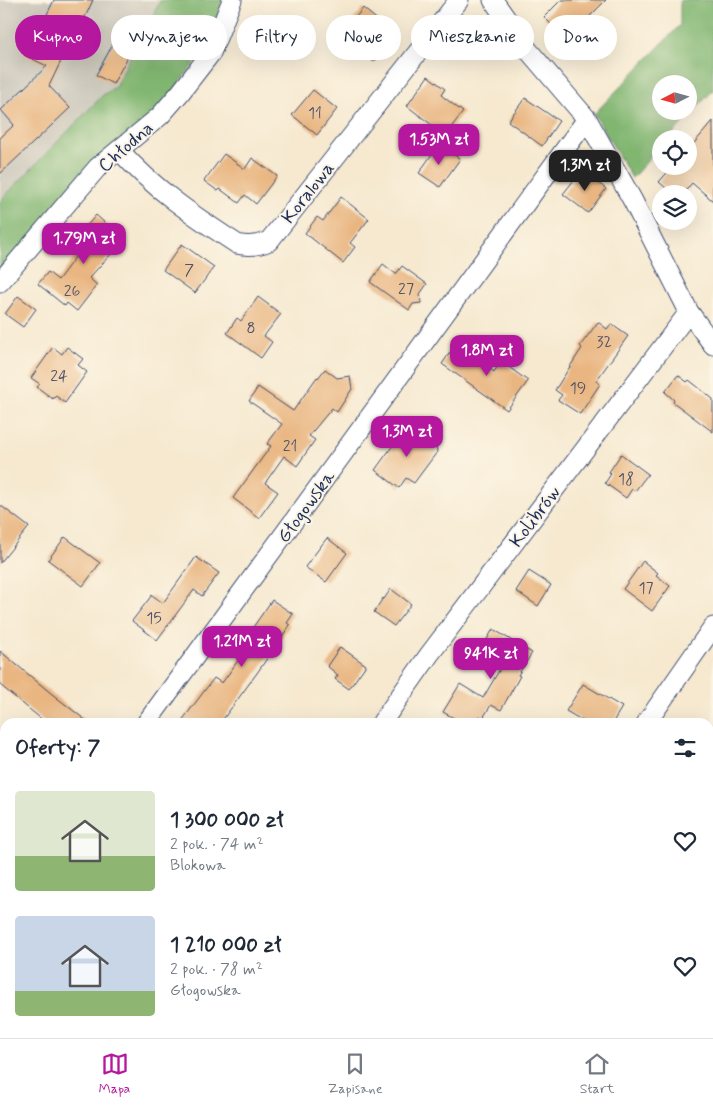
<!DOCTYPE html>
<html lang="pl">
<head>
<meta charset="utf-8">
<style>
  :root { --surface:#fff; --page:#f6f6f7; --text:#1f2937; --muted:#747a83; --line:#e0e1e3; --accent:#b5179e }
  body { margin:0; font-family:Mynerve,sans-serif; background:var(--page); color:var(--text); height:100vh; display:flex; flex-direction:column; font-size:19px; white-space:nowrap }
  * { box-sizing:border-box; margin:0 }
  p { font-size:16px; color:var(--muted) }
  .icon { flex:none; width:28px; height:28px; fill:none; stroke:currentColor; stroke-width:2; stroke-linecap:round; stroke-linejoin:round }
  .map { position:relative; flex:1; overflow:hidden }
  .side { position:absolute; left:0px; top:718px; width:714px; height:321px; display:flex; flex-direction:column; background:var(--surface); border-radius:15px 15px 0 0; box-shadow:0 5px 20px #0002 }
  .side>* { flex:none }
  .hud { position:absolute; left:15px; top:15px; width:684px; height:45px; display:flex; gap:10px }
  .needle { width:32px; rotate:264deg }
  .controls { position:absolute; left:652px; top:75px; display:grid; gap:10px }
  .controls a { display:grid; place-items:center; width:45px; height:45px; border-radius:50%; background:var(--surface); box-shadow:0 5px 20px #0002; font-size:25px }
  .price { position:absolute; translate:-50% -42px; padding:0 11px; border-radius:10px; background:var(--accent); color:#fff; font-size:16px; line-height:32px; filter:drop-shadow(0 1px 2px #0008) }
  .price::after { content:''; position:absolute; left:50%; top:30px; width:15px; height:11px; margin-left:-8px; background:inherit; clip-path:polygon(0 0,100% 0,50% 100%) }
  .price.current { background:#222; color:#fff }
  ul { padding:0; list-style:none }
  li { display:flex; align-items:center; gap:15px; height:125px; padding:0 15px }
  li span { display:grid; place-items:center; flex:none; width:140px; height:100px; border-radius:5px; color:#555 }
  li>.icon { margin-inline-start:auto }
  span .icon { width:60px; height:60px; fill:#fffc; stroke-width:1 }
  li b { font-size:21px }
  h2 { display:flex; justify-content:space-between; align-items:center; height:60px; padding:0 15px; font-size:21px }
  .tag { padding:0 18px; border-radius:22px; background:var(--surface); box-shadow:0 5px 20px #0002; font-size:18px; line-height:45px }
  .tag.current { background:var(--accent); color:#fff }
  .menu { display:flex; justify-content:space-around; align-items:center; height:70px; border-top:1px solid var(--line); background:var(--surface); font-size:14px; color:var(--muted) }
  .menu a { display:grid; justify-items:center; gap:2px }
  .menu .current { color:var(--accent) }
  .map>svg:first-child { display:block }
  .industrial { fill:#c8c4b8 }
  .forest { fill:#81b671; stroke:#4e7268; fill-rule:evenodd }
  .building { fill:#e9b681 }
  .lines { fill:none; stroke-linecap:round; stroke-linejoin:round }
  .street-casing { stroke:#3c4b6f; stroke-width:21 }
  .street { stroke:#fff; stroke-width:19 }
  .labels { text-anchor:middle; stroke-width:4; stroke-linejoin:round; paint-order:stroke }
  .number-label { font-size:16px; fill:#4e5167 }
  .street-label { font-size:19px; fill:#1b2f5e; stroke:#fcf5e5 }
</style>
</head>
<body>
<div class="map">
<svg width="713" height="1038" viewBox="0 0 713 1038">
  <rect width="100%" height="100%" fill="#fcf5e5"/>
  <filter id="ink" filterUnits="userSpaceOnUse"><feTurbulence type="fractalNoise" baseFrequency=".02" numOctaves="2"/><feDisplacementMap in="SourceGraphic" scale="10" xChannelSelector="R" yChannelSelector="G"/><feConvolveMatrix kernelMatrix="1 2 1 2 8 2 1 2 1" color-interpolation-filters="sRGB"/></filter>
  <filter id="wash" filterUnits="userSpaceOnUse"><feTurbulence type="fractalNoise" baseFrequency=".0096" numOctaves="4" result="noise"/><feDisplacementMap in="SourceGraphic" scale="20" xChannelSelector="R" yChannelSelector="G"/><feGaussianBlur stdDeviation="1.12" result="paint"/><feColorMatrix in="noise" values="0 0 0 0 0 0 0 0 0 0 0 0 0 0 0 0 0 1.4 0 .05"/><feComposite in="paint" operator="in"/></filter>
  <g filter="url(#wash)">
    <rect width="100%" height="100%" fill="#f6e9d0"/>
    <path class="industrial" d="M0 0H161L143 32 115 87 103 95 0 201Z"/>
    <path class="forest" d="M161 0H223L206 48 162 106 0 272V201L103 95 115 87 143 32Z
      M680 0H713V90L668 139H661V146L632 178 594 114 680 25ZM661 84H689V111H661Z"/>
    <g id="blocks">
      <path class="building" d="M54 0H93L75 39 72 38 49 86 70 108 0 174V138L14 125 1 110 47 66 24 55 35 32 38 33Z
        M561 0H606L582 24 597 40 582 55 544 17Z
        M363 8 387 28 380 36 389 43 374 62 341 36Z
        M113 44 130 53 113 84 96 75Z
        M428 76 445 89 441 95 463 112 445 135 407 106Z
        M313 90 337 109 317 135 292 115Z
        M525 98 559 121 542 146 508 121Z
        M713 121V201L692 183 683 194H673L659 182 673 166H689V149Z
        M439 144 460 159 440 187 419 173Z
        M224 154 245 169 252 158 277 176 256 204 245 195 239 203 220 189 218 191 204 181Z
        M582 170 606 189 588 213 563 194Z
        M341 197 369 219 350 243 355 247 343 263 305 233 317 217 323 221Z
        M96 215 124 240 89 278 97 285 77 311 67 303 65 306 38 284 48 272 58 280 82 248 76 242 81 236 79 235Z
        M182 244 214 267 195 293 163 270Z
        M383 264 396 274 402 266 427 284 420 294 421 303 413 304 409 310 370 282Z
        M18 296 36 309 23 327 5 314Z
        M258 297 281 314 264 336 272 342 261 358 227 333 237 318 241 321Z
        M598 322 607 329 611 324 628 336 596 381 600 384 580 414 558 400 562 395 555 390 582 348 580 346Z
        M455 345 494 372 500 363 506 366V365L528 381 507 410 442 364Z
        M53 347 62 354 67 347 83 359 78 365 87 372 65 403 56 396 53 399 37 387 40 384 31 378Z
        M325 369 337 378 350 376 352 389 337 412 332 408 309 436 315 440 297 466 284 456 265 483 278 492 259 518 233 498 271 446 267 444 282 424 249 401 258 387 293 411 317 377 318 378Z
        M678 375 687 382 689 380 713 399V432L673 402 674 400 665 392Z
        M407 426 427 440H430L436 444 437 452 414 483 406 478 399 488 375 470Z
        M621 454 648 474 635 491 632 489 626 498 605 483 611 474 609 472Z
        M0 505 29 527 0 563Z
        M65 537 100 563 83 586 48 560Z
        M327 538 347 553 326 582 305 567Z
        M196 557 219 573 202 596 194 590 157 640 132 621 152 595 163 603Z
        M643 561 658 573 656 575 670 586 652 611 623 589Z
        M529 571 551 585 538 606 516 591Z
        M391 589 411 604 394 626 374 612 383 598 384 599Z
        M272 600 293 614 287 623 290 625 257 673 221 722H181L214 678 222 683 257 634 251 630Z
        M493 629 532 653 518 675 520 676 501 710 491 705 483 718 479 716 474 722H461L443 712 460 684 483 698 500 669 478 655Z
        M340 647 366 665 349 689 335 679 338 675 327 666Z
        M0 651 52 694 88 722H45L0 685Z
        M583 684 622 707 613 722H585L566 711Z"/>
    </g>
  </g>
  <g filter="url(#ink)">
    <use href="#blocks" fill-opacity="0" stroke="#3c4b6f" stroke-width="1"/>
    <g class="lines">
      <g class="street-casing">
        <path id="street" d="M493 0 528 50 587 119 633 201 689 312 713 345
          M120 151C154 189 194 216 237 244 249 247 258 246 269 241L459 0
          M0 282 98 167 160 116 180 93 211 53 232 0
          M147 722 587 119
          M382 722 429 655 689 312
          M647 722 713 627
          M0 924 5 917
          M177 1034 183 1038
          M421 1038 424 1034"/>
      </g>
      <use href="#street" class="street"/>
    </g>
  </g>
  <g class="labels">
    <g class="number-label">
      <text x="315" y="118">11</text>
      <text x="189" y="275">7</text>
      <text x="406" y="294">27</text>
      <text x="72" y="296">26</text>
      <text x="251" y="333">8</text>
      <text x="604" y="347">32</text>
      <text x="59" y="381">24</text>
      <text x="578" y="393">19</text>
      <text x="290" y="451">21</text>
      <text x="626" y="484">18</text>
      <text x="646" y="593">17</text>
      <text x="154" y="623">15</text>
    </g>
    <g class="street-label">
      <text transform="translate(125 146) rotate(-41)" y="7">Chłodna</text>
      <text transform="translate(307 192) rotate(-52)" y="7">Koralowa</text>
      <text transform="translate(305 506) rotate(-54)" y="7">Głogowska</text>
      <text transform="translate(534 516) rotate(-53)" y="7">Kolibrów</text>
    </g>
  </g>
</svg>
<div class="controls">
<a><svg class="needle" viewBox="-14 -14 28 28"><path d="M0-13l5 13h-10z" fill="#e53935"/><path d="M0 13l5-13h-10z" fill="#747a83"/></svg></a>
<a><svg class="icon" aria-label="locate" viewBox="0 0 24 24"><circle cx="12" cy="12" r="6"/><path d="M12 2v4M12 18v4M2 12h4M18 12h4"/></svg></a>
<a><svg class="icon" aria-label="layers" viewBox="0 0 24 24"><path d="M12 4l9 5-9 5-9-5zM3 14l9 5 9-5"/></svg></a>
</div>
<b class="price" style="left:439px;top:166px">1.53M zł</b>
<b class="price current" style="left:585px;top:192px">1.3M zł</b>
<b class="price" style="left:84px;top:265px">1.79M zł</b>
<b class="price" style="left:487px;top:377px">1.8M zł</b>
<b class="price" style="left:407px;top:458px">1.3M zł</b>
<b class="price" style="left:242px;top:668px">1.21M zł</b>
<b class="price" style="left:491px;top:680px">941K zł</b>
<div class="hud">
<a class="tag current">Kupno</a>
<a class="tag">Wynajem</a>
<a class="tag">Filtry</a>
<a class="tag">Nowe</a>
<a class="tag">Mieszkanie</a>
<a class="tag">Dom</a>
</div>
<section class="side">
<h2>Oferty: 7<svg class="icon" aria-label="filters" viewBox="0 0 24 24"><path d="M4 7h16M4 17h16"/><circle cx="9" cy="7" r="2"/><circle cx="15" cy="17" r="2"/></svg></h2>
<ul>
<li><span style="background:linear-gradient(#dfe7d0 65%,#8fb573 0)"><svg class="icon" aria-label="home" viewBox="0 0 24 24"><path d="M3 11l9-7 9 7M6 9v11h12V9"/></svg></span><div><b>1 300 000 zł</b><p>2 pok. · 74 m²</p><p>Blokowa</p></div><svg class="icon" aria-label="heart" viewBox="0 0 24 24"><path d="M12 20l-8-8c-3-5 5-10 8-4 3-6 11-1 8 4z"/></svg></li>
<li><span style="background:linear-gradient(#c9d6e8 75%,#8fb573 0)"><svg class="icon" aria-label="home" viewBox="0 0 24 24"><path d="M3 11l9-7 9 7M6 9v11h12V9"/></svg></span><div><b>1 210 000 zł</b><p>2 pok. · 78 m²</p><p>Głogowska</p></div><svg class="icon" aria-label="heart" viewBox="0 0 24 24"><path d="M12 20l-8-8c-3-5 5-10 8-4 3-6 11-1 8 4z"/></svg></li>
</ul>
</section>
</div>
<nav class="menu">
<a class="current"><svg class="icon" aria-label="map" viewBox="0 0 24 24"><path d="M3 6l6-2 6 2 6-2v14l-6 2-6-2-6 2zM9 4v14M15 6v14"/></svg>Mapa</a>
<a><svg class="icon" aria-label="saved" viewBox="0 0 24 24"><path d="M7 4h10v16l-5-4-5 4z"/></svg>Zapisane</a>
<a><svg class="icon" aria-label="home" viewBox="0 0 24 24"><path d="M3 11l9-7 9 7M6 9v11h12V9"/></svg>Start</a>
</nav>
</body>
</html>
